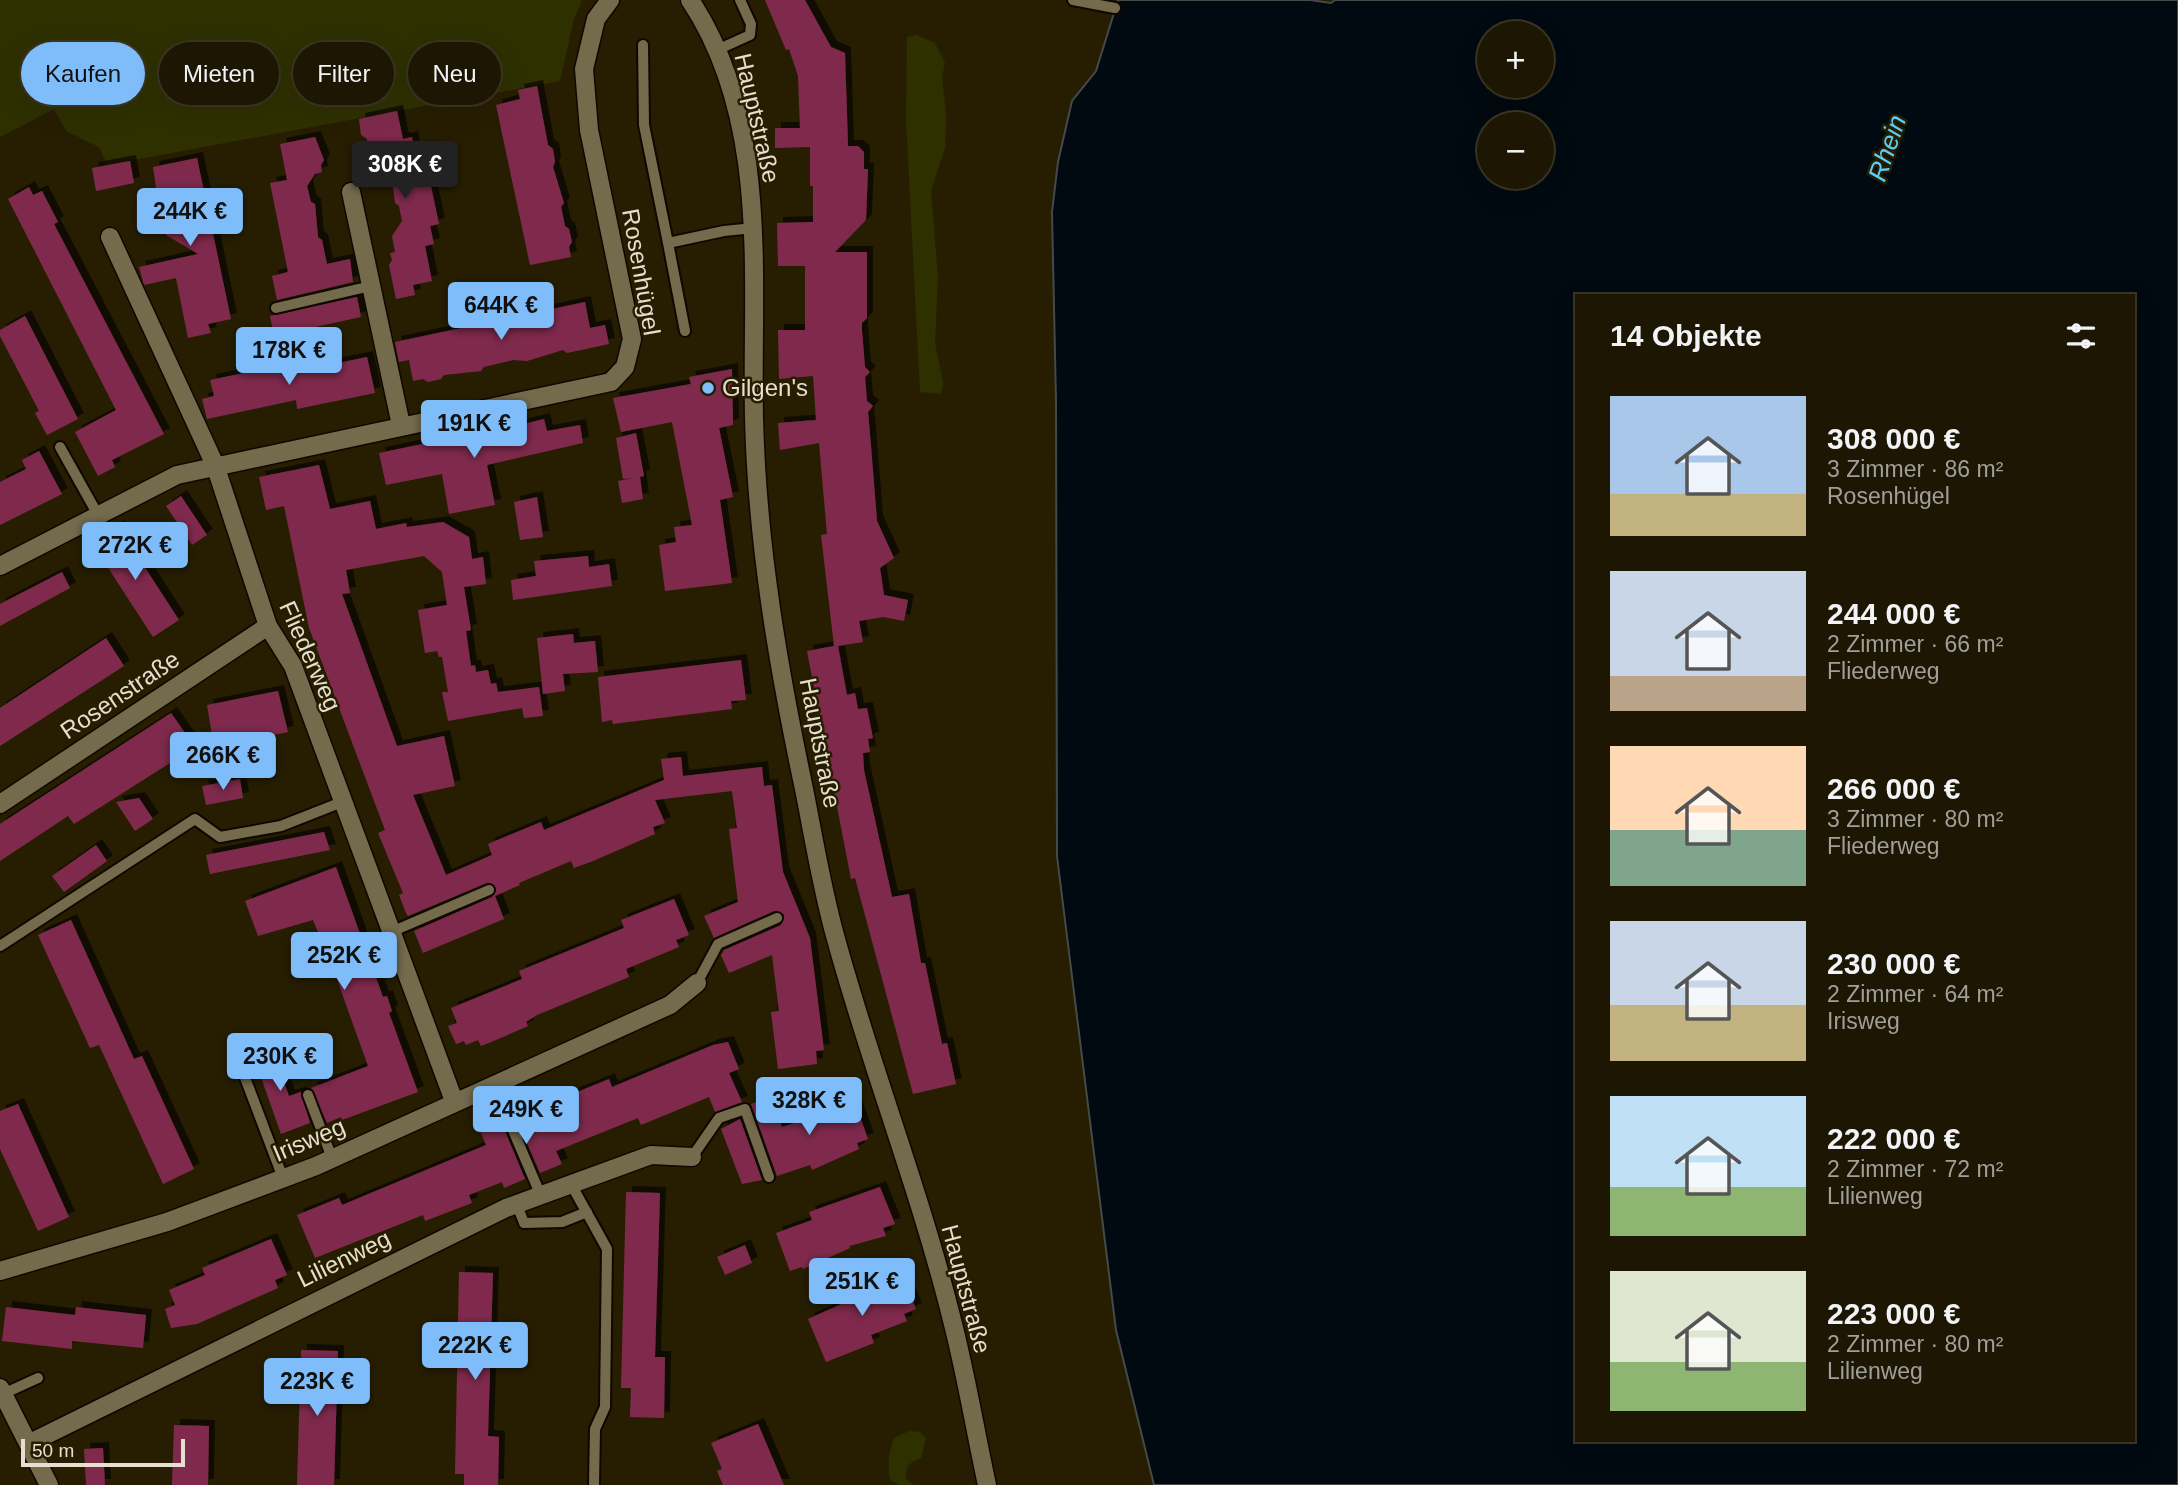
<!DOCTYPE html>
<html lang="de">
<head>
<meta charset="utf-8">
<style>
  :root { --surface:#1d1602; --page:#2a2311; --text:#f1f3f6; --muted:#a09f99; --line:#3b3524; --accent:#7ebdf9 }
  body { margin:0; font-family:Arial,sans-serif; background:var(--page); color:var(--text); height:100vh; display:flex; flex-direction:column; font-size:26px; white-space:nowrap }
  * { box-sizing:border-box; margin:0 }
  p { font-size:23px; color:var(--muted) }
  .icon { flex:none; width:38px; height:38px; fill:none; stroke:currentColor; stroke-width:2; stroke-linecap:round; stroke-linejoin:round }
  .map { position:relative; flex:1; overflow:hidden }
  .sheet { position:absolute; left:1575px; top:294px; width:560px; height:1148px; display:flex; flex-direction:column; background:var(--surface); border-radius:0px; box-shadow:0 7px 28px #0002,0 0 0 2px var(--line) }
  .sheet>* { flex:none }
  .hud { position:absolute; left:21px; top:42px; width:665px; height:63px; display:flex; gap:14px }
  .buttons { position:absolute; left:1477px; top:21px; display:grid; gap:14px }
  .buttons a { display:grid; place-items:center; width:77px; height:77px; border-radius:50%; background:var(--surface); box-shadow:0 7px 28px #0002,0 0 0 2px var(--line); font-size:35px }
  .scale { position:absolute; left:21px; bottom:18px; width:164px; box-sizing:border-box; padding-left:7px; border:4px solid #e4dfce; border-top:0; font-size:19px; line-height:24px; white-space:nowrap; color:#e4dfce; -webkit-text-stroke:5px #271e02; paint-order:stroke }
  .price { position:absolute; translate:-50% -60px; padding:0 16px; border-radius:7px; background:var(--accent); color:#111; font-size:23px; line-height:46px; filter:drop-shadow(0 2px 4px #0008) }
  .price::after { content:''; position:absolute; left:50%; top:42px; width:21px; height:16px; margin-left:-10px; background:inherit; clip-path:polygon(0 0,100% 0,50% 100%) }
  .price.current { background:#222; color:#fff }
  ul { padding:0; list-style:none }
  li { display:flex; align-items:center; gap:21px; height:175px; padding:0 35px }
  li span { display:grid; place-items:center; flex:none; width:196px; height:140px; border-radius:0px; color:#555 }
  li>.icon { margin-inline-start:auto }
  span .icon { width:84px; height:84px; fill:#fffc; stroke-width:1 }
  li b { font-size:30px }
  h2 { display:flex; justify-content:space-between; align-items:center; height:84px; padding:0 35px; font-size:30px }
  .pill { padding:0 24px; border-radius:32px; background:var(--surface); box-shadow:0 7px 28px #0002,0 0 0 2px var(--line); font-size:24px; line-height:63px }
  .pill.current { background:var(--accent); color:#111 }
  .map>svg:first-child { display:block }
  .green { fill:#2f3000 }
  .water { fill:#010a10; stroke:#454a49; stroke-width:2; fill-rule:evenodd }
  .building { fill:#7f2c4d; filter:url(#shadow) }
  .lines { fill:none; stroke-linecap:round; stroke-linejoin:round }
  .service-casing { stroke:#0f0800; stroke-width:14 }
  .minor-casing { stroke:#0f0800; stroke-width:21 }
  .secondary-casing { stroke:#0f0800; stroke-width:21 }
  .service { stroke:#746b4d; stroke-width:10 }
  .minor { stroke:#746b4d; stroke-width:18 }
  .secondary { stroke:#746b4d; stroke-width:18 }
  .poi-dot { fill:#7ebdf9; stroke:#271e02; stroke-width:2.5 }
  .labels { text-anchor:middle; stroke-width:5; stroke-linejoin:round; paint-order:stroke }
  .street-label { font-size:24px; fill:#e4dfce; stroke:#271e02 }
  .poi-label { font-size:24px; fill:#e4dfce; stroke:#271e02; text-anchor:start }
  .water-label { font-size:26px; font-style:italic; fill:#5bcff9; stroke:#271e02 }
</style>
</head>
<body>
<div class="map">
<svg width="2178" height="1485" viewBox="0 0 2178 1485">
  <defs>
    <filter id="shadow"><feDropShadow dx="6" dy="-6" stdDeviation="0" flood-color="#0009"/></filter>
  </defs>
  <rect width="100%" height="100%" fill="#271e02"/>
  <path class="green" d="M0 0H582L574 19 560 81 107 165 99 147 66 131 54 109 0 137Z
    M916 35 935 43 945 63 942 77 946 114 945 148 931 191 938 277 935 343 943 382 941 394 920 392 906 120 907 37Z
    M909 1431 920 1432 926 1438 921 1458C909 1462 905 1467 906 1479L914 1485H899L890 1480C887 1466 889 1452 894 1438Z"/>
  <path class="water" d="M1118 0H1310L1331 3 1335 0H2178V1485H1154L1116 1330 1057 856 1056 401 1052 212 1058 162 1072 101 1096 71ZM1489 33H1542V86H1489ZM1489 124H1542V177H1489ZM1577 296H2133V1440H1577Z"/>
  <path class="building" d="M765 0H805L831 47 845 53 848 146H858L864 152V169H868L866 220 835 252H867V318L862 323V331L865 367 870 372 865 377 867 401 873 406 868 412 871 446 877 521 894 558 880 568 884 595 908 600 904 621 883 617 859 621 863 642 838 646 847 695 855 693 858 709 867 708 873 738 868 739 870 752 863 753 864 770 892 897 909 894 921 963H925L942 1044 947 1043 956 1084 913 1094 855 878 851 879 807 651 834 646 821 535 827 534 819 443 780 450 778 423 816 420 813 376 779 379 778 330H805V266H778L777 223 813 222V186H810V147L775 148V128H800L798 76 789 49 786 50Z
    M537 86 548 145 553 149 555 162 553 167 564 203 561 207 565 226 569 229 572 242 569 247 571 257 530 265 496 105 520 99 518 90Z
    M397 111 403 139 412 137 415 155 424 153 439 224 430 226 434 244 425 246 432 281 413 285 415 295 396 299 389 265 392 260 390 253 395 252 392 236 402 221 399 206 395 203 391 170 376 161 373 145 368 147 367 139 361 135 359 119Z
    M315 137 324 160 321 165 322 172 315 174 307 186 311 202 315 204 318 237 322 240 327 264 350 259 353 282 277 300 272 276 288 272 270 183 287 180 280 144Z
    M197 158 231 319 208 324 211 333 188 338 176 278 144 285 139 267 198 254 166 235 163 221 166 217 162 197 157 194 153 167Z
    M130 161 134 183 96 191 92 168Z
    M29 187 33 195 42 191 58 222 54 224 164 434 112 460 115 467 98 476 75 432 116 410 8 199Z
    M357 297 361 317 274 336 270 316Z
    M585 302 590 328 605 325 609 344 567 353 563 350 527 361 513 360 484 367 481 371 444 375 441 379 428 382 423 379 413 381 409 360 399 362 395 342Z
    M25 316 78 419 47 435 35 413 39 411 0 336V330Z
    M367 357 375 393 297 409 296 400 207 419 202 399 214 396 210 380 288 364 290 373Z
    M732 369 733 425 719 428 733 497 720 500 732 583 665 591 659 545 676 542 674 527 692 525 672 422 621 432 613 398 691 384 689 377Z
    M544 419 547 431 580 425 583 443 487 465 495 505 449 514 442 474 386 485 379 453 432 442 433 446Z
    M636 433 644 476 640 477 643 499 622 503 618 481 633 478 623 479 616 438Z
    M39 451 62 494 0 525V482L26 469 22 460Z
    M319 465 330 509 370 501 376 529 406 523 407 527 443 522 469 537 472 559 483 557 486 584 464 587 471 630 466 631 471 666 475 665 476 672 488 670 491 684 496 683 498 692 539 687 543 716 524 718 522 708 448 721 442 692H448L442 657H439L437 651 425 653 418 610 447 605 442 572 424 556 346 570 350 593 342 594 397 746 444 736 455 786 413 795 446 875 492 855 488 844 541 822 544 830 664 780 661 759 681 757 683 776 762 767 764 786 772 785 783 872 810 938 824 1050 816 1051 817 1064 778 1069 771 1012 779 1011 772 955 729 973 721 955 724 950 781 925 784 914 774 911 714 938 704 916 738 902 729 829 737 828 732 791 655 800 665 823 653 827 655 834 593 861 574 868 571 861 519 883 520 885 495 896 504 919 423 953 414 931 492 897 496 888 487 883 408 916 406 913 399 895 403 893 378 833 385 830 309 628 284 506 266 510 259 477Z
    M181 496 207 535 192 545 166 506Z
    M537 497 543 537 520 540 514 502Z
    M118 526 179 620 153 637 92 543Z
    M588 556 589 567 609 564 612 586 513 600 511 580 536 576 534 561Z
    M62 572 70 588 0 626V604Z
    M573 634 574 643 595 641 598 672 563 674 565 691 543 694 537 638Z
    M106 638 124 666 0 746V708Z
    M741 660 746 700 731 701 732 709 613 724 612 720 602 722 598 677Z
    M278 691 288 732 214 747 207 705Z
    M171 713 195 747 74 824 68 816 0 861V824Z
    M240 779 243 798 206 805 202 786 219 783 221 787 220 783Z
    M139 798 153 819 135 831 116 802Z
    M324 832 330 850 210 874 206 855Z
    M96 845 107 861 64 892 52 876Z
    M336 867 364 945 367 943 373 959 370 961 383 997 387 996 392 1011 389 1013 418 1092 342 1120 341 1117 327 1123 311 1088 368 1066 334 971 313 920 258 936 245 901Z
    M674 899 689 935 676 940 679 947 626 969 629 977 537 1015 526 1022 528 1026 496 1040 481 1046 478 1040 466 1045 464 1041 456 1044 448 1026 457 1023 451 1008 522 979 519 971 624 928 621 920Z
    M71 920 134 1059 142 1056 194 1169 163 1184 99 1045 90 1048 38 935Z
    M728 1042 739 1069 729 1073 742 1102 715 1112 709 1097 641 1125 638 1118 556 1151 562 1164 540 1173 514 1113 505 1109 500 1119 525 1179 504 1188 502 1182 469 1195 472 1203 425 1221 423 1215 315 1258 297 1215 339 1198 342 1205 486 1145 474 1116 532 1092 538 1108 609 1079 612 1087 713 1045Z
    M271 1046 289 1096 301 1092 310 1123 281 1134 252 1052Z
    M770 1097 782 1127 855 1103 868 1139 857 1143 859 1149 812 1170 810 1165 777 1176 751 1104Z
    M18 1104 69 1217 38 1231 0 1149V1111Z
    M740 1119 762 1180 742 1184 721 1129Z
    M880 1187 895 1224 883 1228 886 1236 849 1246 850 1248 803 1269 802 1267 790 1271 776 1233 812 1220 809 1212Z
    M626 1192 660 1193 655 1357H665L664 1418 630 1417 631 1388H621Z
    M271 1239 287 1275 275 1280 278 1288 197 1324 171 1328 165 1309 175 1305 169 1290 205 1275 202 1268Z
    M745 1245 752 1263 725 1275 717 1257Z
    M459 1272 493 1273 488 1436 499 1437 498 1485H464V1474H455Z
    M901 1272 916 1309 904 1314 907 1321 871 1335 874 1343 826 1362 808 1319 868 1292 866 1287 885 1278 886 1283Z
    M6 1307 75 1315 76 1307 146 1315 143 1348 72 1341V1349L2 1341Z
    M301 1350 338 1351 334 1485H297Z
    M758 1424 784 1485H723L717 1471 722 1469 711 1443Z
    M174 1425 209 1426 208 1485H172Z
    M103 1448 105 1485H86L84 1449Z"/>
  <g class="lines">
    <g class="service-casing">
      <path id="service" d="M1073 0 1115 8
        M643 45 644 125 668 243
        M717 50 750 35 751 24 740 0
        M276 308 371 286
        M685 331 668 243 724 231 754 228
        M60 447 98 515
        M391 932 489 890
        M0 946 195 819 220 837 281 826 342 802
        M697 983 718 944 777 918
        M244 1075 283 1178
        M308 1095 332 1158
        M507 1116 541 1196
        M692 1157 719 1118 745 1109 769 1177
        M572 1186 607 1249 605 1407 595 1429 594 1485
        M517 1205 524 1223 562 1222 587 1212
        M3 1394 38 1378"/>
    </g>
    <g class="minor-casing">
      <path id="minor" d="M351 192 401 425
        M110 237 215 465 268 626 293 666 454 1101
        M0 566 177 475 611 382 625 367 632 339 589 130 584 69 596 19 610 0
        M0 804 268 626
        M0 1271 167 1222 316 1166 670 1005 697 983
        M0 1388 49 1485
        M30 1443 506 1208 651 1155 692 1157"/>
    </g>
    <g class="secondary-casing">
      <path id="secondary" d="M690 0C771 122 751 279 754 418 757 543 778 666 804 789 814 839 822 890 836 939 871 1067 920 1191 952 1320 966 1374 975 1430 987 1485"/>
    </g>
    <use href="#service" class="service"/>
    <use href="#minor" class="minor"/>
    <use href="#secondary" class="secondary"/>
  </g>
  <circle class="poi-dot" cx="708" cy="388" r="7"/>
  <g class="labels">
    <g class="street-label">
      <text transform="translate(757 118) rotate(77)" y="8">Hauptstraße</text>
      <text transform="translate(641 272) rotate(80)" y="8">Rosenhügel</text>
      <text transform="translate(310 656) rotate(66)" y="8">Fliederweg</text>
      <text transform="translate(120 695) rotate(-34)" y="8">Rosenstraße</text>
      <text transform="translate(820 743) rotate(79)" y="8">Hauptstraße</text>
      <text transform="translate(309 1140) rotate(-23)" y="8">Irisweg</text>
      <text transform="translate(344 1259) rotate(-26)" y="8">Lilienweg</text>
      <text transform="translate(966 1289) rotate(75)" y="8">Hauptstraße</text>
    </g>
    <g class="poi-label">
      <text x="722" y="396">Gilgen's</text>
    </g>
    <g class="water-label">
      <text transform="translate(1887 148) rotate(-71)" y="9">Rhein</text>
    </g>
  </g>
</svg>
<div class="buttons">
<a>+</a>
<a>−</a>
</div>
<div class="scale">50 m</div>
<b class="price current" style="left:405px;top:201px">308K €</b>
<b class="price" style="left:190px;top:248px">244K €</b>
<b class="price" style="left:501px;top:342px">644K €</b>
<b class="price" style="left:289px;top:387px">178K €</b>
<b class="price" style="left:474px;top:460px">191K €</b>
<b class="price" style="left:135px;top:582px">272K €</b>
<b class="price" style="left:223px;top:792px">266K €</b>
<b class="price" style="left:344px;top:992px">252K €</b>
<b class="price" style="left:280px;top:1093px">230K €</b>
<b class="price" style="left:809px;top:1137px">328K €</b>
<b class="price" style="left:526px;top:1146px">249K €</b>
<b class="price" style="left:862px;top:1318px">251K €</b>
<b class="price" style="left:475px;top:1382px">222K €</b>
<b class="price" style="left:317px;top:1418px">223K €</b>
<div class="hud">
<a class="pill current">Kaufen</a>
<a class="pill">Mieten</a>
<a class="pill">Filter</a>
<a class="pill">Neu</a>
</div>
<section class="sheet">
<h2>14 Objekte<svg class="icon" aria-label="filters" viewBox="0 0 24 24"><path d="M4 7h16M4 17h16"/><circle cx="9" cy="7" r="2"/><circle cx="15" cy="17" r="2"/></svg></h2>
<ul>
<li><span style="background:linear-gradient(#a9c7e8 70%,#c2b280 0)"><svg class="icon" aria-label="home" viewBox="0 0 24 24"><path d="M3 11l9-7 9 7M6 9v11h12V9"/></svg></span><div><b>308 000 €</b><p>3 Zimmer · 86 m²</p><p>Rosenhügel</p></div></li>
<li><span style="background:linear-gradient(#c9d6e8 75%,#b9a48a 0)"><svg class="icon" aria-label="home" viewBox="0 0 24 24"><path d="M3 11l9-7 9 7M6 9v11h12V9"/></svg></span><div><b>244 000 €</b><p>2 Zimmer · 66 m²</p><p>Fliederweg</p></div></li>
<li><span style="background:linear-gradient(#ffd9b3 60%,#7fa58c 0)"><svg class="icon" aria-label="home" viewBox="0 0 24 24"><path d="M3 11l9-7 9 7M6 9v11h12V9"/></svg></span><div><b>266 000 €</b><p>3 Zimmer · 80 m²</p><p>Fliederweg</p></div></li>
<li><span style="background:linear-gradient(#c9d6e8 60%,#c2b280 0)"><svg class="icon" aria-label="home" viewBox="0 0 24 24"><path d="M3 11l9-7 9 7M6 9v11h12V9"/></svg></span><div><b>230 000 €</b><p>2 Zimmer · 64 m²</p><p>Irisweg</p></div></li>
<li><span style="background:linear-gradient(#bfe0f5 65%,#8fb573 0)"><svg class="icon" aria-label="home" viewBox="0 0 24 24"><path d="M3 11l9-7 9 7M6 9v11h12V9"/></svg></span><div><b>222 000 €</b><p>2 Zimmer · 72 m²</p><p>Lilienweg</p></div></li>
<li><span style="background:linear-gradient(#dfe7d0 65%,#8fb573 0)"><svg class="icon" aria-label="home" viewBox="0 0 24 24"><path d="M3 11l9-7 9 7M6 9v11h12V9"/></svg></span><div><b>223 000 €</b><p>2 Zimmer · 80 m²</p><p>Lilienweg</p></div></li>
</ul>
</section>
</div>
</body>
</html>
